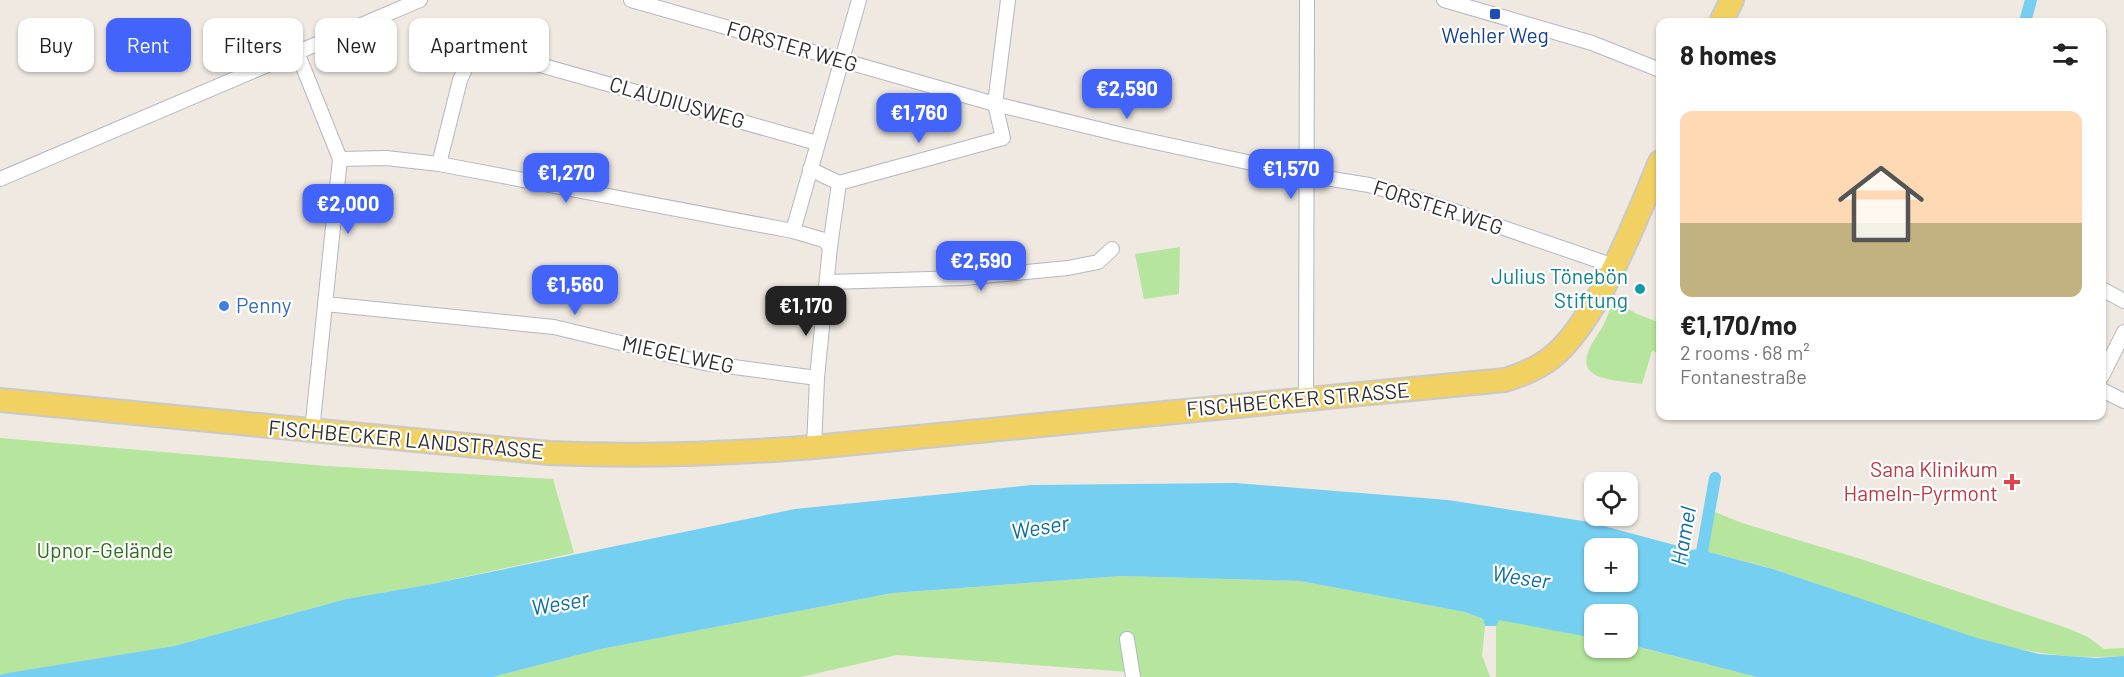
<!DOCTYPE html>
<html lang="en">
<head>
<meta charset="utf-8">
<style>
  :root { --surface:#fff; --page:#f2f2f2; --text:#222; --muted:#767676; --accent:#4264fb }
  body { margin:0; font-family:Barlow,sans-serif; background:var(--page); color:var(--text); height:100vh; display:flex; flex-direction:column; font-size:22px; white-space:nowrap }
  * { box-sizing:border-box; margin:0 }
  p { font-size:20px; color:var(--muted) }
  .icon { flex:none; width:33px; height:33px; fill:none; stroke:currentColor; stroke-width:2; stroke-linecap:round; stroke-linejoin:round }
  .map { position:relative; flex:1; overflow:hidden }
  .details { position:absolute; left:1656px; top:18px; width:450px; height:402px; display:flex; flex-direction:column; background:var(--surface); border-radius:12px; box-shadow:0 2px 4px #0004 }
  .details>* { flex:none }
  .hud { position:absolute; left:18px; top:18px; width:570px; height:54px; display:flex; gap:12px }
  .buttons { position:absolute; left:1584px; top:472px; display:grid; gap:12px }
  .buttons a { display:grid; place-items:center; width:54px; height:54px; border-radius:12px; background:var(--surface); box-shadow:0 2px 4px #0004; font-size:30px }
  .price { position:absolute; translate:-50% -51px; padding:0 14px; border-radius:12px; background:var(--accent); color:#fff; font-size:20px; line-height:39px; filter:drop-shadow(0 2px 3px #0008) }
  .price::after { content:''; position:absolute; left:50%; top:36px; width:18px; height:14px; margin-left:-9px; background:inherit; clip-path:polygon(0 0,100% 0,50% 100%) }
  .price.current { background:#222; color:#fff }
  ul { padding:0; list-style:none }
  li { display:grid; align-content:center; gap:12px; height:318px; padding:0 24px }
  li span { display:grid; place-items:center; height:186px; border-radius:12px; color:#555 }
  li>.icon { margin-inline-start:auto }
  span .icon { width:108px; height:108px; fill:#fffc; stroke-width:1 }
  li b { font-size:26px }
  h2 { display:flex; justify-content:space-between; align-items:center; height:72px; padding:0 24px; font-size:26px }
  .tag { padding:0 21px; border-radius:12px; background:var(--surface); box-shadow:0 2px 4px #0004; font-size:21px; line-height:54px }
  .tag.current { background:var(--accent); color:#fff }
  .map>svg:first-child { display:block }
  .green { fill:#b6e59e }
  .water { fill:#75cff0; fill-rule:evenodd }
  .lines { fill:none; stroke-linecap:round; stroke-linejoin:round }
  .canal { stroke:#75cff0; stroke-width:12 }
  .minor-casing { stroke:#b4b7c1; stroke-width:16 }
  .primary-casing { stroke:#c9c9c9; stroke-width:26 }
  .minor { stroke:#fff; stroke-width:14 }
  .primary { stroke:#f2d163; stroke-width:22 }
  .transit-dot { fill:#1a4fb4; stroke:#fff; stroke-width:2 }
  .culture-dot { fill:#0f9aa8; stroke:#fff; stroke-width:2 }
  .shop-dot { fill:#3f7fe0; stroke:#fff; stroke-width:2 }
  .health-dot { fill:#e0444e; stroke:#fff; stroke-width:2 }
  .labels { text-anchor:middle; stroke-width:4.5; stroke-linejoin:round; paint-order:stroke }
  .transit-label { font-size:21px; fill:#164399; stroke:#fff }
  .street-label { font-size:21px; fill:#2e2e2e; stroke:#fff }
  .culture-label { font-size:21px; fill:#0d838f; stroke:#fff; text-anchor:end }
  .shop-label { font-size:21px; fill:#366cbe; stroke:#fff; text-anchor:start }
  .health-label { font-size:21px; fill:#be3a42; stroke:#fff; text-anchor:end }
  .park-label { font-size:21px; fill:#2c6e1b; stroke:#fff }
  .water-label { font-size:22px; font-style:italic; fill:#0d6fa3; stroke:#fff }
</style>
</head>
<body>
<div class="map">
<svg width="2124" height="677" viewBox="0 0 2124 677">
  <rect width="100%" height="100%" fill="#efe9e1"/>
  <path class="green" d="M1180 247 1179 294 1144 299 1135 254Z
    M1614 300 1635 313 1660 323 1659 353 1652 351 1642 384C1628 382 1612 381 1600 377 1572 367 1594 341 1603 326 1607 318 1610 308 1614 300Z
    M0 438 326 466 553 479 574 553 432 584 346 599 174 646 0 675Z
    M1712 511 1742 523 1864 560 2067 628 2088 637 2104 649 2124 648V656C2007 666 1885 607 1776 570 1754 563 1731 558 1709 552L1706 550Z
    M1121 576 1300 581 1465 612 1483 619 1485 626 1482 655 1490 677H1131L1130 672 897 655 801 677H493L601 649 893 593Z
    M1499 619 1594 638V648H1625L1633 651 1634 646 1757 677H1496V626Z"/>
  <path class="water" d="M1236 483 1448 500 1589 522 1693 550 1703 548 1709 552 1773 569 1977 638 2039 654 2096 658 2124 656V677H1757L1635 646 1633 652 1624 650 1628 648V615H1594V638L1499 620 1496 626H1485L1483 619 1465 612 1300 581 1121 576 893 593 601 649 493 677H0V675L8 673 174 646 346 599 432 584 795 509 1032 485ZM1594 549H1628V582H1594Z"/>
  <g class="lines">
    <path class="canal" d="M2025 22 2031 0
      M1700 563 1715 478"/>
    <g class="minor-casing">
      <path id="minor" d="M631 0 995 104 1127 136 1307 175 1369 185 1431 203 1614 266
        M1444 0 1592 43 1660 70
        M297 52 340 159 312 431
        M340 159 386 158 439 164 793 231 824 240 830 247 817 378 814 447
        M439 164 460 80 466 67 487 50 817 143
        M810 169 839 183 830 247
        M0 179 420 0
        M839 183 1003 138 995 104 1008 0
        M793 231 859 0
        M828 282 963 278 1068 268 1098 262 1112 249
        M2102 289 2124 301
        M325 304 554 327 704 363 817 378
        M2102 376 2124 332
        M2102 390 2124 401
        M1306 400 1307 0
        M1127 639 1133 677"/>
    </g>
    <g class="primary-casing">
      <path id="primary" d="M1721 22 1732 0
        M0 400 549 453C638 457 726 454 814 447L1505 380C1521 375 1537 369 1551 358 1597 322 1637 217 1660 162"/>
    </g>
    <use href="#minor" class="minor"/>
    <use href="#primary" class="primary"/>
  </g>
  <rect class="transit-dot" x="1489" y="8" width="12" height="12" rx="3"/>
  <circle class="culture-dot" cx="1640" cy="289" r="6"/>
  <circle class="shop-dot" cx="224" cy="306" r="6"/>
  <path class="health-dot" d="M2009 473h6v6h6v6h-6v6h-6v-6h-6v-6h6z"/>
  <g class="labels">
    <g class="transit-label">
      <text x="1495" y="43">Wehler Weg</text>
    </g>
    <g class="street-label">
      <text transform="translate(792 47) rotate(16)" y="7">FORSTER WEG</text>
      <text transform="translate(677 103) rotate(16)" y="7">CLAUDIUSWEG</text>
      <text transform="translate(1438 208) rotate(18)" y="7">FORSTER WEG</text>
      <text transform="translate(678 355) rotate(12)" y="7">MIEGELWEG</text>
      <text transform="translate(1298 400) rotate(-5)" y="7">FISCHBECKER STRASSE</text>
      <text transform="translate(406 440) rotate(5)" y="7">FISCHBECKER LANDSTRASSE</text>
    </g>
    <g class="culture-label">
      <text x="1628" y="284">Julius Tönebön<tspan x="1628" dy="24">Stiftung</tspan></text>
    </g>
    <g class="shop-label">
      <text x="236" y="313">Penny</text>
    </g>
    <g class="health-label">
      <text x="1998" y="477">Sana Klinikum<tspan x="1998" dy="24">Hameln-Pyrmont</tspan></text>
    </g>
    <g class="park-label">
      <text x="105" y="558">Upnor-Gelände</text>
    </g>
    <g class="water-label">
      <text transform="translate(1040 527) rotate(-9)" y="8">Weser</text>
      <text transform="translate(1683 536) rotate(-80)" y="8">Hamel</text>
      <text transform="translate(1521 577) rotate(8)" y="8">Weser</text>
      <text transform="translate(560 603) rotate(-9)" y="8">Weser</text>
    </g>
  </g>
</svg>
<div class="buttons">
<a><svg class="icon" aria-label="locate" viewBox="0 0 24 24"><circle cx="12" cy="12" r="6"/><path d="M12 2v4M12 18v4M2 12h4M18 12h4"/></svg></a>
<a>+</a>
<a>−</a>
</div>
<b class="price" style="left:1127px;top:120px">€2,590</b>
<b class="price" style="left:919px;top:144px">€1,760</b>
<b class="price" style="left:1291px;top:200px">€1,570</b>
<b class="price" style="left:566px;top:204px">€1,270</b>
<b class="price" style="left:348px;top:235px">€2,000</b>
<b class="price" style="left:981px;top:292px">€2,590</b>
<b class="price" style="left:575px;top:316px">€1,560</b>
<b class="price current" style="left:806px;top:337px">€1,170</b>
<div class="hud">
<a class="tag">Buy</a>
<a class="tag current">Rent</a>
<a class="tag">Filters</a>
<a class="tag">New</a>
<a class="tag">Apartment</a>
</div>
<section class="details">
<h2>8 homes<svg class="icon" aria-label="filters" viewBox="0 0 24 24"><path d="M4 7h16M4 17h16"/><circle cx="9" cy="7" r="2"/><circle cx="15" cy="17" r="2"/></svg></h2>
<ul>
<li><span style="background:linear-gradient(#ffd9b3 60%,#c2b280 0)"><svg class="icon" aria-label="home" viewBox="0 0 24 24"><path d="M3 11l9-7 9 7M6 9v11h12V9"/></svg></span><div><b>€1,170/mo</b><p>2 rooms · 68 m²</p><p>Fontanestraße</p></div></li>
</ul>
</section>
</div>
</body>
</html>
